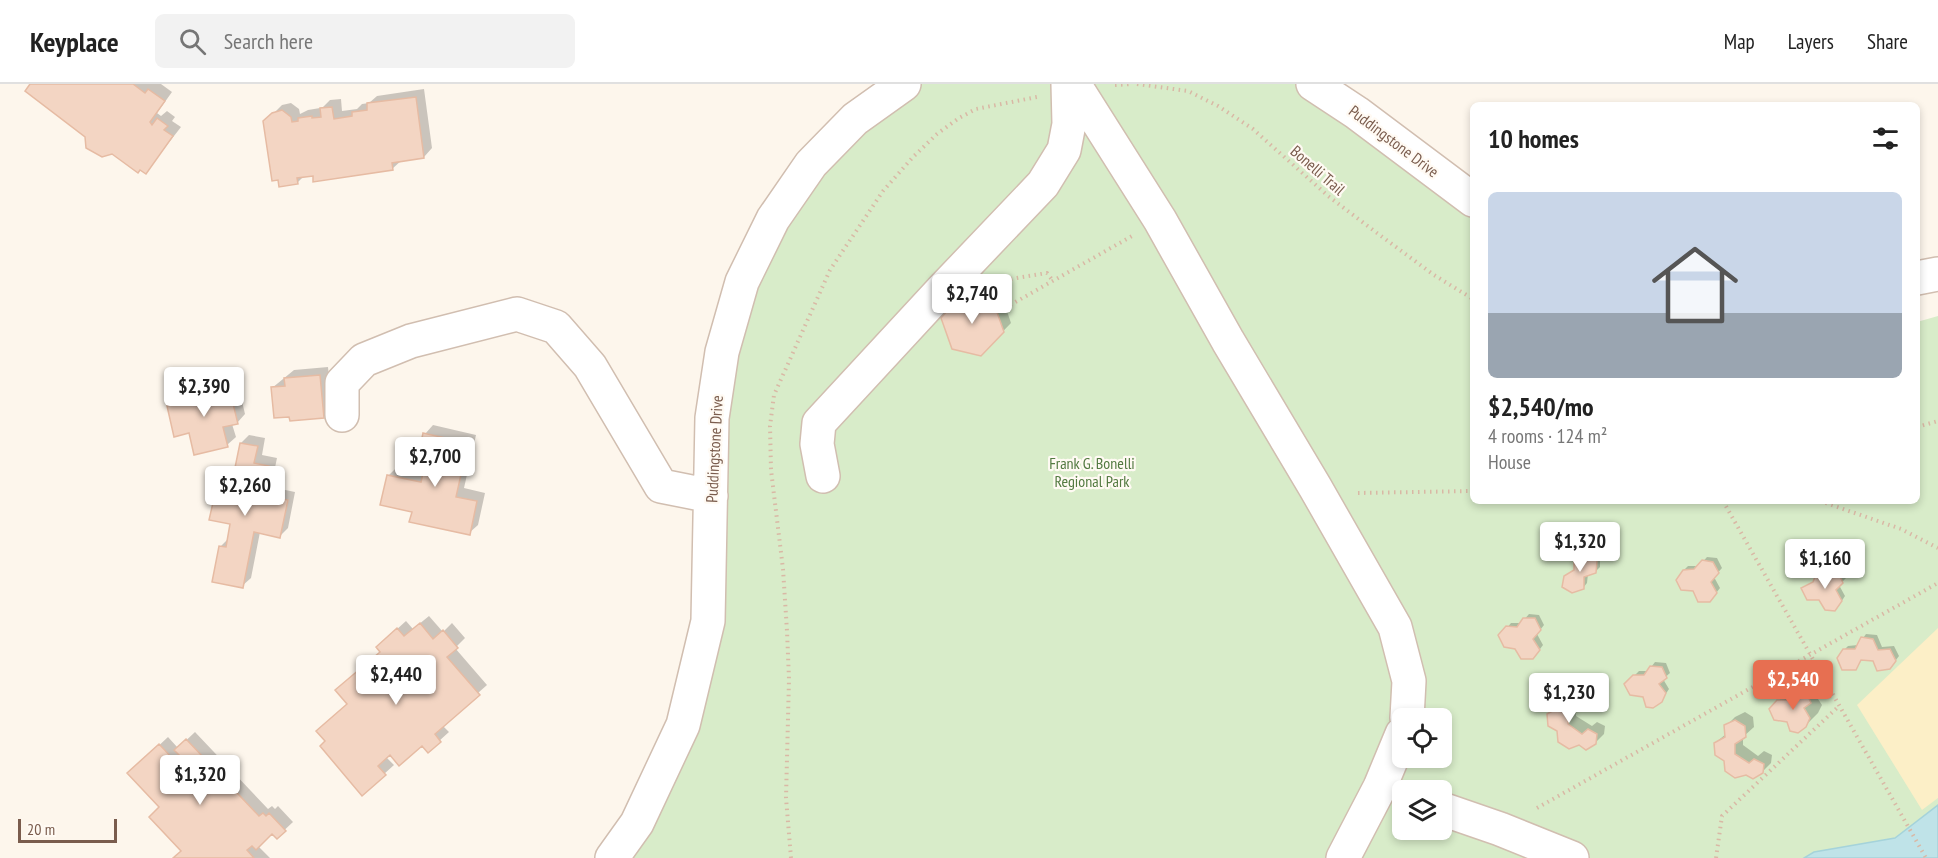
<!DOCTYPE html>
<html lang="en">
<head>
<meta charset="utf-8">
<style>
  :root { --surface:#fff; --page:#f2f2f2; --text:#222; --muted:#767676; --line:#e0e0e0; --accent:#e76f51 }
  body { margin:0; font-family:"PT Sans Narrow",sans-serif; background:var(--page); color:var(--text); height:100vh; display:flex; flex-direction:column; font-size:22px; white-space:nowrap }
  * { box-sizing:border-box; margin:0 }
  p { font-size:20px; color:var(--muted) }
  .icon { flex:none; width:33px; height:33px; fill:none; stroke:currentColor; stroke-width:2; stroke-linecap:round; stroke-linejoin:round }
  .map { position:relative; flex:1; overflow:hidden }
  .panel { position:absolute; left:1470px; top:18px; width:450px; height:402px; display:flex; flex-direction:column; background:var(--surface); border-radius:9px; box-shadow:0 3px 9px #0003 }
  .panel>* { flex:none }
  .buttons { position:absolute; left:1392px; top:624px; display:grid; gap:12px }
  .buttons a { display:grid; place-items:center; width:60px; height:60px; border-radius:9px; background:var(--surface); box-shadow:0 3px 9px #0003; font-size:30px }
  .scale { position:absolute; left:18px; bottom:15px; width:99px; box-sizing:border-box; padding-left:6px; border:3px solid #7a5c4d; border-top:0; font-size:16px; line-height:21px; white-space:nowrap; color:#7a5c4d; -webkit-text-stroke:4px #fffaf3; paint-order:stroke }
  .price { position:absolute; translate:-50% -51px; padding:0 14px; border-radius:6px; background:#fff; color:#222; font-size:20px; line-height:39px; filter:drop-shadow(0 2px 3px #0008) }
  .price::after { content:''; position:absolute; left:50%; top:36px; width:18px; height:14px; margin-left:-9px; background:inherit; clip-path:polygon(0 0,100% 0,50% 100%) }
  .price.current { background:var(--accent); color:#fff }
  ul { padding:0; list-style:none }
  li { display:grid; align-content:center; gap:12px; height:318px; padding:0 18px }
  li span { display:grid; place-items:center; height:186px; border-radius:9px; color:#555 }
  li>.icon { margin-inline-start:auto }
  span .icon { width:108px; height:108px; fill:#fffc; stroke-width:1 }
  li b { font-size:26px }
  h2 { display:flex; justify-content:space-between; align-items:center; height:72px; padding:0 18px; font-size:26px }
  header { display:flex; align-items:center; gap:36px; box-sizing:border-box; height:84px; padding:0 30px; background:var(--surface); border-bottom:2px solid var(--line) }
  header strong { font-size:28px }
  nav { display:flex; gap:33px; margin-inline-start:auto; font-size:21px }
  .search { width:420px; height:54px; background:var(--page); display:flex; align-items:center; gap:15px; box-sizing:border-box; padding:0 21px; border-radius:9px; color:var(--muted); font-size:22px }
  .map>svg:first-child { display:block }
  .green { fill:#d8ecc9; fill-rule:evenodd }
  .sand { fill:#fcefc7 }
  .water { fill:#bfe3e8; stroke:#a5d3da; stroke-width:1.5 }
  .shadow { fill:#0003 }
  .building { fill:#f3d5c3; stroke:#e6bba3; stroke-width:1.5 }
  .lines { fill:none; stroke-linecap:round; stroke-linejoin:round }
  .minor-casing { stroke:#d1beb0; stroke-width:36 }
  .path { stroke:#d9b8a5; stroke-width:4; stroke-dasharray:1.5 4.5; stroke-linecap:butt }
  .minor { stroke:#fff; stroke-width:33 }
  .labels { text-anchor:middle; stroke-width:4.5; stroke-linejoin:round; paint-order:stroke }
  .street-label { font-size:16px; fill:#7a5c4d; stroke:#fffaf3 }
  .park-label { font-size:16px; fill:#537a41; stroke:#fffaf3 }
</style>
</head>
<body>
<header>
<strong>Keyplace</strong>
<div class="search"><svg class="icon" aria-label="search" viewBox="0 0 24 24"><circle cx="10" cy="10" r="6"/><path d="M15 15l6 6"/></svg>Search here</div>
<nav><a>Map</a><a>Layers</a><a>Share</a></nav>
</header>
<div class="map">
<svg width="1938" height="774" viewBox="0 0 1938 774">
  <rect width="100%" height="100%" fill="#fdf6ec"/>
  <path class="green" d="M904 0H1313L1473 116V417H1917V238L1938 232V774H612L683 641 712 334 773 135ZM1402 634H1442V674H1402ZM1402 706H1442V746H1402Z"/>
  <path class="sand" d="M1938 544V714L1922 726 1857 621Z"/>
  <path class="water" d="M1938 721V774H1804L1814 768 1895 754Z"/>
  <path class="shadow" d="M32 0H161L172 8 157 29 161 32 167 27 175 33 172 37 181 43 146 88 87 52Z
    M424 5 432 64 424 73 402 76 392 85 304 92 297 99 265 38 282 21 291 19 299 25 300 30 308 26 320 24V26L330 16 341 15 342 27 357 25 362 20 369 19 377 12Z
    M971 203 1001 209 1011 239 981 270 963 211Z
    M328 283 332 324 323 333 272 304 294 286Z
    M236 292 245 330 237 339 232 340 236 353 227 361 190 347 168 322 177 314 181 313 189 303Z
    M433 341 476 351 464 404 485 409 478 441 469 449 414 426 388 392 397 383 425 389 428 373 425 350Z
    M249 351 265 354 262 371 277 374 271 403 295 408 288 444 280 452 260 448 251 494 242 502 214 496 221 462 229 454 232 439 216 411 225 402 232 404 241 359Z
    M1592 466 1600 473V483L1596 487 1588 490 1587 499 1583 504 1565 492 1575 485V476L1579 472Z
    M1707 473 1717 474 1722 484 1714 493 1720 504 1713 513 1684 486 1688 482H1699Z
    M1841 483 1846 494 1839 501 1845 512 1839 521 1820 514 1803 505 1815 497 1822 487Z
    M1529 530 1539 531 1544 541 1537 550 1543 561 1537 569 1516 564 1500 552 1511 539H1521Z
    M429 532 443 548 452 539 465 554 455 564 487 601 442 641 449 648 428 667 422 660 391 669 386 673 394 681 362 710 327 657 381 567 386 555 406 537 413 545Z
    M1866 550 1877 551 1882 563 1894 562 1899 572 1890 584 1874 576 1862 575 1855 584 1844 566 1848 562 1858 561Z
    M1655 578 1666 579 1670 589 1663 595 1669 605 1661 617 1644 612 1626 600 1639 587H1648Z
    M1808 595 1818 596 1822 605 1816 612 1822 621 1818 629 1805 642 1788 637 1771 625 1791 604H1799Z
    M1578 599 1587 604V614L1576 624V632L1592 642 1597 638 1605 642 1604 650 1596 658 1558 646 1549 630 1560 621V613L1568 604Z
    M1745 628 1753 633 1754 643 1743 653V661L1758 672 1764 667 1772 671 1771 679 1762 688 1725 676 1715 659 1726 650V642L1735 633Z
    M195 648 268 725 272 722 275 725 278 722 293 738 277 753 272 748 258 762 270 774H175L183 766 138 681 168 653 178 664Z"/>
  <path class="building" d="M30 0H133L145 9 148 5 165 17 150 38 152 41 157 34 168 42 164 46 173 52 146 90 140 86 138 89 112 70 102 73 86 64 85 53 25 7Z
    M416 13 424 74 392 79 393 86 313 98V92L297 94 298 100 279 103 278 96 272 97 263 37 272 29 282 26 291 33 292 38 298 37V34L312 32V34L321 33 320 24 332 23 334 35 352 32V28L367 26V19Z
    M962 210 993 217 1004 248 981 272 952 265 941 234Z
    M320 291 324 334 290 337 289 333 274 334 271 303 285 302 284 294Z
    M228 299 238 340 223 343 228 363 194 371 189 349 174 353 167 322 181 318 179 311Z
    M423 349 468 359 456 413 477 417 470 451 409 438 412 428 380 421 387 391 421 398 426 375 418 373Z
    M240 359 258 362 254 379 269 382 263 411 288 416 280 454 254 448 243 504 212 498 219 462 226 463 230 440 209 436 215 410 229 413Z
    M1587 469 1597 477 1596 489 1584 493V505L1572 509 1562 503 1564 492 1574 486V476Z
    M1702 476 1713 478 1719 489 1711 498 1717 509 1710 518H1698L1693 507 1681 506 1676 496 1683 486 1694 485Z
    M1837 486 1843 499 1836 506 1842 517 1835 527 1825 526 1819 516H1807L1801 504 1813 498 1816 490Z
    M1523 534H1535L1541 546 1533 555 1540 566 1533 575H1521L1515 565 1504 563 1498 551 1506 542 1517 543Z
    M420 539 433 555 443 546 458 564 447 573 480 611 435 650 441 658 428 669 422 662 399 682 390 671 378 682 386 691 362 712 320 662 325 657 316 647 347 620 335 606 380 568 376 563 397 544 404 552Z
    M1861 553 1873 555 1878 566 1890 565 1896 577 1890 585 1877 587 1873 577 1861 576 1856 586H1842L1837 574 1843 565H1855Z
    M1650 582 1662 583 1667 594 1659 600 1666 609 1662 618 1653 624 1646 623 1643 613 1630 611 1624 600 1633 591H1644Z
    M1569 606 1579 613V624L1569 630 1568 640 1582 650 1588 645 1597 650 1596 660 1586 666 1579 661 1569 665 1558 658 1557 647 1548 642 1547 630 1558 624V612Z
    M1794 607 1806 608 1811 619 1804 624 1810 634 1806 643 1798 649 1790 647 1787 638 1774 636 1769 625 1777 616H1789Z
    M1735 636 1745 642 1746 653 1735 660V670L1749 679 1754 675 1764 680 1763 689 1753 695 1746 691 1735 694 1725 687 1724 677 1715 671 1714 659 1725 653 1724 641Z
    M186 655 259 732 263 729 266 732 269 729 286 747 277 755 272 750 256 766 252 762 247 766 254 774H173L181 767 149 733 159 723 127 689 159 660 174 676 179 671 174 666Z"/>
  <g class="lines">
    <g class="minor-casing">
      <path id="minor" d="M1074 0 1160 136 1228 257 1315 403 1395 543 1409 597 1407 634
        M1313 0 1357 29 1473 116
        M1917 194 1938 190
        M342 331V299L364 276 411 257 517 230 556 243 590 282 661 402 711 412
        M823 392 817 360 819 339 942 206 1043 100 1064 66 1069 40 1068 0
        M1442 725 1500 745 1572 774
        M612 774 637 739 683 641 708 537 712 334 722 268 742 198 773 135 811 80 855 35 904 0
        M1343 774 1380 703 1402 650"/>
    </g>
    <path class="path" d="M1137 0 1188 7 1218 22 1253 45 1328 112 1377 149 1434 191 1473 215
      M1115 1 1132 0
      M999 197 1047 189 1053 197
      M1005 224 1132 152
      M1917 343 1938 337
      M1358 409 1473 407
      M1723 417 1926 774
      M1820 417 1901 445 1938 464
      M1537 724 1938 499
      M791 774 786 714 789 595 787 547 783 485 771 386 770 342 774 311 830 186 883 107 913 73 937 50 959 34 976 25 1037 13
      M1716 774 1722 732 1839 622"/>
    <use href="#minor" class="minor"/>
  </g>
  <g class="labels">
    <g class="street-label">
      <text transform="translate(1394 57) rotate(37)" y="6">Puddingstone Drive</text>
      <text transform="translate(1318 86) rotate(41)" y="6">Bonelli Trail</text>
      <text transform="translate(714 365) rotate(-87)" y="6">Puddingstone Drive</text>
    </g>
    <g class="park-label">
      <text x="1092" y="385">Frank G. Bonelli<tspan x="1092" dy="18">Regional Park</tspan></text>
    </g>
  </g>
</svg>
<div class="buttons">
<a><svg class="icon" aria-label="locate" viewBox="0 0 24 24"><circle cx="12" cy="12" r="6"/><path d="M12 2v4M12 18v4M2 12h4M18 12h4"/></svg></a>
<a><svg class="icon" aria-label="layers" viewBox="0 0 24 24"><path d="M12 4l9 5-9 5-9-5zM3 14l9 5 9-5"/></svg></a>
</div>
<div class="scale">20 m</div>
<b class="price" style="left:972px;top:241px">$2,740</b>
<b class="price" style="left:204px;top:334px">$2,390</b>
<b class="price" style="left:435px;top:404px">$2,700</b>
<b class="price" style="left:245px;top:433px">$2,260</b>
<b class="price" style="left:1580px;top:489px">$1,320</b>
<b class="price" style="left:1825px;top:506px">$1,160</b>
<b class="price" style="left:396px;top:622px">$2,440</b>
<b class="price current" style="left:1793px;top:627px">$2,540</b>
<b class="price" style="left:1569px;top:640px">$1,230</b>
<b class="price" style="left:200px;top:722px">$1,320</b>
<section class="panel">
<h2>10 homes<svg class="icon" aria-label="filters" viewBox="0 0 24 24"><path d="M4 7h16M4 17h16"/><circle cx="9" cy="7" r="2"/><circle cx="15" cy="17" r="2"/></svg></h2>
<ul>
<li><span style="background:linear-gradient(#c9d6e8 65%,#9aa5b1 0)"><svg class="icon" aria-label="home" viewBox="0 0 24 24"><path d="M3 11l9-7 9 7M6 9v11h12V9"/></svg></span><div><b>$2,540/mo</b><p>4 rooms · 124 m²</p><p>House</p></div></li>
</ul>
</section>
</div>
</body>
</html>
